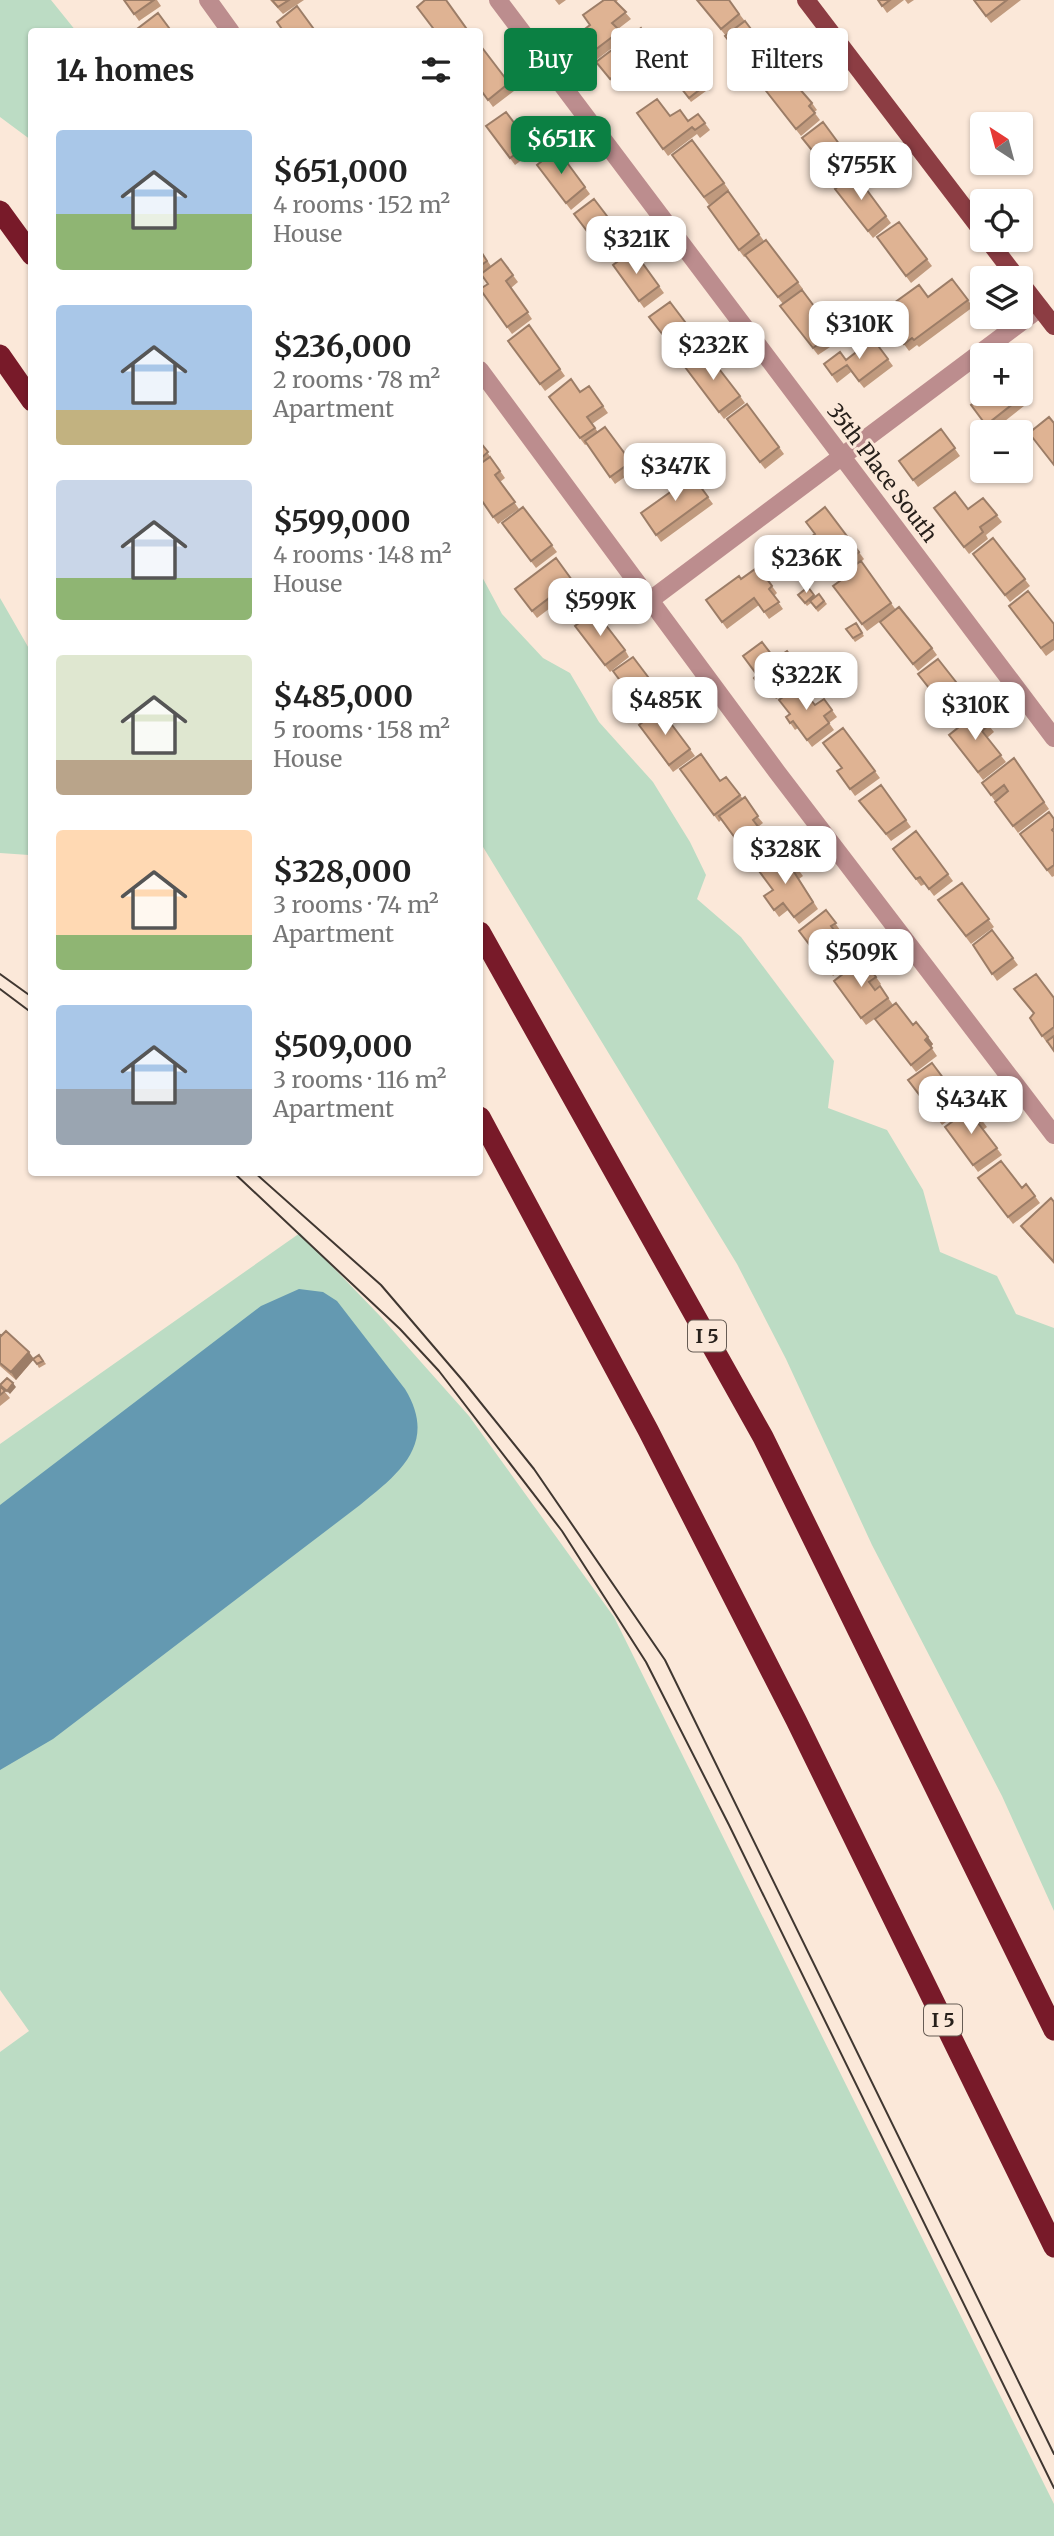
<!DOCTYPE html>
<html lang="en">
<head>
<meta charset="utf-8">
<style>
  :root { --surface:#fff; --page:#f6f6f6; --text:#222; --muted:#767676; --accent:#0b8043 }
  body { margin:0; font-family:Merriweather,serif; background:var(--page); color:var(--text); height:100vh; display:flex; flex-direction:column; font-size:26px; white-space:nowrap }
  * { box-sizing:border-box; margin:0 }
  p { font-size:23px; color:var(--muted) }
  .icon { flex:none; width:38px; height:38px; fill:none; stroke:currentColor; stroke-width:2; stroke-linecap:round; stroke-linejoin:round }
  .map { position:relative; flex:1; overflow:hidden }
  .details { position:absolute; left:28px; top:28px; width:455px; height:1148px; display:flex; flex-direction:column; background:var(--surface); border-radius:7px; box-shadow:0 2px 5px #0004 }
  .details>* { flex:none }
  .top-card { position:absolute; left:504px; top:28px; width:444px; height:63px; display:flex; gap:14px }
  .needle { width:46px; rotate:324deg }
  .buttons { position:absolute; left:970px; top:112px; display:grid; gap:14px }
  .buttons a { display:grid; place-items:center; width:63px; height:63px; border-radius:7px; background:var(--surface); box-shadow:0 2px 5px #0004; font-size:35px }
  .price { position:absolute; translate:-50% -60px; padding:0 16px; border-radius:14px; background:#fff; color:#222; font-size:23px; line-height:46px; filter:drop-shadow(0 2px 4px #0008) }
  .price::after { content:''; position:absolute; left:50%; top:42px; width:21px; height:16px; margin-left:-10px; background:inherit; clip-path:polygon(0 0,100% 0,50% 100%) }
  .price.selected { background:var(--accent); color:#fff }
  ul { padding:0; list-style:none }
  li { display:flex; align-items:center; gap:21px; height:175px; padding:0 28px }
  li span { display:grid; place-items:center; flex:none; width:196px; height:140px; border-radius:7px; color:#555 }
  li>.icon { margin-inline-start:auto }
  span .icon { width:84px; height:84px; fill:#fffc; stroke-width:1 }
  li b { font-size:30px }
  h2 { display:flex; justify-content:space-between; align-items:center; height:84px; padding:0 28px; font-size:30px }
  .pill { padding:0 24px; border-radius:7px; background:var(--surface); box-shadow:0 2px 5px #0004; font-size:24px; line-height:63px }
  .pill.selected { background:var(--accent); color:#fff }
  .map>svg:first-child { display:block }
  .green { fill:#bcdcc4 }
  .water { fill:#6499b1 }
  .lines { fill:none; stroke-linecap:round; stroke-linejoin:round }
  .minor { stroke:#bc8d8e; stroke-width:18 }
  .major { stroke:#8c3d43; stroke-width:18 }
  .highway { stroke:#781a29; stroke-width:21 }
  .tram { stroke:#403731; stroke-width:2 }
  .wall { fill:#c09a7e }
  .shaded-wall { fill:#9c7d67 }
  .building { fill:#dfb393; stroke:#9c7d67; stroke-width:2 }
  .labels { text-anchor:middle; stroke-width:6; stroke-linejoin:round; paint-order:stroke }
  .shield { fill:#fbe8d9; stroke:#675c54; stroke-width:2 }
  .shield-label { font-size:19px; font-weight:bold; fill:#27201b }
  .street-label { font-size:21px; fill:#27201b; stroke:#fbe8d9 }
</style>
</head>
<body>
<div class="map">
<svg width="1054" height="2536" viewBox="0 0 1054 2536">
  <rect width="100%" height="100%" fill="#fbe8d9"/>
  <path class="green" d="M0 0H51L76 31 32 32 31 140 0 117Z
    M480 573 502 614 543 658 570 673 599 722 653 782 690 842 706 875 697 899 741 937 834 1061 828 1108 887 1130 923 1190 940 1252 997 1276 1016 1314 1054 1328V1911L1002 1796 872 1545 786 1359 737 1264 480 842Z
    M0 598 31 652 29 855 0 853Z
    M300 1233 381 1317 469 1416 614 1617 1054 2504V2536H0V2052L29 2031 0 1990V1444Z"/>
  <path class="water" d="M299 1289 323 1292 337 1301 405 1389C438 1443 400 1473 360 1505L53 1739 0 1770V1505L261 1306Z"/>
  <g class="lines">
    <path class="minor" d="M208 0 231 32
      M498 0 1054 738
      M480 370 777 772 1054 1135
      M649 601 1040 308"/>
    <path class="major" d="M806 0 982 231
      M988 240 1017 278
      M1020 282 1054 326"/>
    <path class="highway" d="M0 211 32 255
      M0 355 32 401
      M480 932 763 1437 1054 2030
      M480 1117 648 1430 796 1720 1054 2247"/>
    <path class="tram" d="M0 974 32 997
      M0 989 32 1013
      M233 1172 400 1329 439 1371 562 1531 646 1662 729 1825 1054 2488
      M254 1172 381 1285 464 1382 534 1469 665 1660 1054 2454"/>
  </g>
  <path class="wall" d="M124 0H157L161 6 139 21Z
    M270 0H304L283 14Z
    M555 0H566L559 5Z
    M604 0H618L616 2 631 19 618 29 625 38 595 61 577 35 590 25Z
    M697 0H729L783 72 812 103 817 110 814 112 820 120 801 136 768 94 726 36Z
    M878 0H904L887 13Z
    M905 0H914L908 4Z
    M973 0H1021L991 23Z
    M641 28 665 63 637 87 630 76 615 86 596 62Z
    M698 43 706 54 696 61 688 51Z
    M480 45 514 91 493 107 480 89Z
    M691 71 706 91 691 102 677 83Z
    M637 113 670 116 688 121 698 114 710 130 700 138 697 134 668 156Z
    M535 122 548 141 515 165 486 126 521 132Z
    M823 122 856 167 837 182 807 145Z
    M557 149 590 194 571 210 537 165Z
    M672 155 724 183 729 190 709 205Z
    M855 174 891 223 873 238 835 189Z
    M728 191 764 241 766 240 803 289 786 302 802 290 839 341 818 355 780 306 783 304 746 256 744 257 708 207Z
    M594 199 628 244 608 259 574 214Z
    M899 222 932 266 911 283 877 237Z
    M480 250 491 266 501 259 518 282 511 288 532 319 512 334 480 289 488 284 482 275 480 277Z
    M633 250 664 293 644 308 613 265Z
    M952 279 973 307 919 347 917 345 909 351 892 328Z
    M670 302 706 350 686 365 649 317Z
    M529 325 565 376 545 391 508 341Z
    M873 339 893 366 864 388 851 372 837 383 824 364 846 360Z
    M685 367 740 396 745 403 724 419Z
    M1020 381 1033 399 991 432 971 405Z
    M589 386 608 413 592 424 598 432 605 427 636 469 615 484 587 444 585 445 549 397 580 392Z
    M727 419 779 447 784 454 765 469Z
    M941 429 960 456 918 487 899 461Z
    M480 442 505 478 500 482 519 509 498 524 480 499Z
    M686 467 713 504 661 542 641 513 683 483Z
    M983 498 1002 522 986 535 988 539 969 554 934 508 968 509Z
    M523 507 557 552 536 568 502 523Z
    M825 507 864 559 861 562 896 610 932 648 937 655 918 671 880 622 893 612 867 631 833 586 844 578 843 576 838 580 808 539 814 534Z
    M993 538 1030 586 1010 602 973 554Z
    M556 558 590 605 570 620 558 602 537 618 515 589Z
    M758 567 777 593 774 596 783 609 769 619 759 605 727 629 706 600 741 579Z
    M808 587 815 597 819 594 827 604 818 612 811 603 807 606 798 595Z
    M1009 606 1054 624V650L1046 656Z
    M856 623 864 636 855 642 846 629Z
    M580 633 625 650 629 657 610 672Z
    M787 651 808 680 799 685 815 705 824 699 837 717 829 723 834 730 812 747 798 728 795 730 786 717 789 714 793 689 776 699 770 690 765 693 754 678Z
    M633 657 669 705 662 711 695 756 673 772 639 725 646 719 641 712 634 718 615 692 624 686Z
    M923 681 971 701 976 708 956 723Z
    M978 712 994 732 987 738 1006 762 983 780 949 735Z
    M843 728 880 778 855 796 837 771 841 768Z
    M1014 758 1049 809 1018 833 982 783Z
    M680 769 720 781 726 777 743 799 763 823 758 827 778 853 757 868 721 820 719 822Z
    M881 785 911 827 891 841 859 801Z
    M1054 819V876L1052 877 1020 834Z
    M916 831 953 881 934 896 925 884 921 886 893 849Z
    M785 852 803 876 799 879 818 909 799 924 788 910 779 917 764 896 773 890Z
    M962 883 994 927 971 944 938 900Z
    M826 910 840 930 836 933 856 959 833 976 799 931Z
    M992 930 1018 965 997 981 973 945Z
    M876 977 881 984 875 989V990L880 986 893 1005 933 1044 931 1047 937 1056 916 1072 880 1026 886 1011 866 1025 834 981Z
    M1014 989 1054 998V1051L1047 1042V1043L1030 1018 1034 1014Z
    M908 1080 950 1087 953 1084 969 1105 942 1125Z
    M972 1107 987 1127 983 1130 1002 1155 978 1172 945 1127Z
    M978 1178 1022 1188 1026 1184 1040 1203 1013 1224Z
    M1054 1202V1264L1026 1233 1021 1226Z
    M0 1335 34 1359 39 1355 46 1364 39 1368 34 1359 16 1380 0 1366Z
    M0 1386 10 1398 0 1406Z"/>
  <path class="shaded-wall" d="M928 1037 933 1044 930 1047 925 1040Z
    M29 1352 34 1359 16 1380 11 1372Z
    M13 1383 16 1387 10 1394 7 1391Z"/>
  <path class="building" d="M124 0H154L134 14Z
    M272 0H289L278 7Z
    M425 0H446L466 28 462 32H436L417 7Z
    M604 0H614L626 12 612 23 620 31 591 53 577 35 590 25 583 15Z
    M697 0H729L739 14 721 29Z
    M878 0H890L882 6Z
    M974 0H1007L986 16Z
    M297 6 316 32H284L277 22Z
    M158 13 172 32H139L137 29Z
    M745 21 778 65 759 80 725 36Z
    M641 28 660 55 632 79 625 69 610 79 596 62Z
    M698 43 703 50 693 58 688 51Z
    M480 45 509 83 488 100 480 89Z
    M691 71 703 87 689 98 677 83Z
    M784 71 812 103 809 106 815 113 796 129 763 87Z
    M657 99 670 116 680 110 688 121 698 114 705 123 695 130 692 127 663 149 637 113Z
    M506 112 521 132 535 122 543 134 510 158 486 126Z
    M823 122 851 160 832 175 802 138Z
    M692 140 724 183 704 197 672 155Z
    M557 149 585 187 566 203 537 165Z
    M855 174 886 216 868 231 835 189Z
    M728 191 759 234 739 250 708 207Z
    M594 199 623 237 603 252 574 214Z
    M899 222 927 259 906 276 877 237Z
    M766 240 798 282 778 297 745 255Z
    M480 250 487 261 480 266Z
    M633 250 659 286 639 301 613 265Z
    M501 259 513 275 506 281 528 312 507 327 480 289 488 284 481 274Z
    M952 279 968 300 914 340 912 338 904 344 892 328 903 316 894 303 919 285 928 297Z
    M802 290 834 333 813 348 780 306Z
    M670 302 701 343 681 358 649 317Z
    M529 325 560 369 540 384 508 341Z
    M873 339 888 359 859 381 847 365 832 375 824 364 840 352 846 360Z
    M706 352 740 396 719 412 685 367Z
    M571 379 580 392 589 386 603 406 587 417 595 428 580 438 549 397Z
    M1020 381 1028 392 986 425 971 405 985 394H1020Z
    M747 404 779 447 760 462 727 419Z
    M1049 417 1054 423V465L1029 433Z
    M605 427 631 462 610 477 585 441Z
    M941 429 955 448 913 480 899 461Z
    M480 442 488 452 480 459Z
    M490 457 500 471 495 475 515 502 493 517 480 498V464Z
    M686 467 708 497 656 535 641 513 683 483 677 474Z
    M955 492 968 509 983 498 997 515 980 527 983 532 964 547 934 508Z
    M523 507 552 545 531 561 502 523Z
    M825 507 859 552 833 572 808 539 815 534 806 522Z
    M993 538 1025 579 1005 595 973 554Z
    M556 558 585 598 565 613 553 595 532 611 515 589Z
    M861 561 891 603 862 624 833 586 844 578 842 574Z
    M758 567 772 586 769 589 779 602 764 612 754 598 722 622 706 600 739 576 741 579Z
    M808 587 814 595 805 603 798 595Z
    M1028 591 1054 624V639L1041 648 1009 606Z
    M819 594 824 601 816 608 810 601Z
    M899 607 932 648 913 664 880 622Z
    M595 611 625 650 605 665 575 626Z
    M856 623 862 633 853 638 846 629Z
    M762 642 775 659 787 651 803 673 771 692 765 683 760 686 754 678 757 675 743 656Z
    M633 657 664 698 643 714 636 705 629 711 615 692 624 686 613 671Z
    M938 659 971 701 951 716 918 674Z
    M799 685 815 705 824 699 832 710 824 716 829 723 807 740 793 721 790 723 786 717 790 714 779 700Z
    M660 709 690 749 669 765 639 725Z
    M978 712 989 725 982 731 1001 755 978 772 949 735Z
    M843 728 875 771 850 789 837 771 842 768 823 743Z
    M701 754 720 781 726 777 740 795 714 815 680 769Z
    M1014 758 1044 802 1013 826 995 802 1008 791 1004 785 991 795 982 783Z
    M881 785 906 820 886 834 859 801Z
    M745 797 758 816 753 820 773 846 752 861 719 816Z
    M1049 812 1054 819V828L1052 830 1054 832V865L1047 870 1020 834Z
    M916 831 948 874 929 889 920 877 916 879 893 849Z
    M785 852 798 869 794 872 813 902 794 917 783 903 774 910 764 896 773 890 759 871Z
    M962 883 989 919 966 936 938 900Z
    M826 910 836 923 831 926 851 952 828 969 799 931Z
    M992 930 1013 958 992 974 973 945Z
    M862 959 876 977 869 982 875 990 880 986 888 998 861 1018 834 981Z
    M1036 974 1054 998V1027L1042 1036 1030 1018 1034 1013 1014 989Z
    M896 1003 913 1025 916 1022 928 1037 925 1040 932 1048 911 1065 875 1019Z
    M1054 1036V1051L1047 1041Z
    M932 1063 950 1087 953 1084 964 1098 937 1118 908 1080Z
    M972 1107 982 1120 978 1123 997 1148 973 1165 945 1127Z
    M1001 1161 1022 1188 1026 1184 1035 1196 1008 1217 978 1178Z
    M1051 1198 1054 1202V1262L1021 1226Z
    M6 1331 29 1352 11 1372 0 1363V1335L1 1336Z
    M39 1355 43 1361 37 1364 33 1359Z
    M7 1378 13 1383 7 1391 0 1385Z
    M0 1386 5 1391 0 1395Z"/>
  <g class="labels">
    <g class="shield">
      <rect x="688" y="1320.5" width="38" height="31" rx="5"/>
      <rect x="924" y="2004.5" width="38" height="31" rx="5"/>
    </g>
    <g class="shield-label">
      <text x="707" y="1343">I 5</text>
      <text x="943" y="2027">I 5</text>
    </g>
    <g class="street-label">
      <text transform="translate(882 473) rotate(53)" y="7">35th Place South</text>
    </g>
  </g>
</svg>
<div class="buttons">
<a><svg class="needle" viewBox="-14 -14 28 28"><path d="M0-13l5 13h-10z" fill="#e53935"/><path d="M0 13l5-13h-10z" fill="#767676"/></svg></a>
<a><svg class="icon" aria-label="locate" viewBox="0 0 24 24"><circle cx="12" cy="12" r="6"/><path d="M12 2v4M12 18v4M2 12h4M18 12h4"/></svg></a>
<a><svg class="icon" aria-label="layers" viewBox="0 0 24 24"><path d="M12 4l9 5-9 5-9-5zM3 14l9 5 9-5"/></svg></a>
<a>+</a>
<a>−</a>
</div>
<b class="price selected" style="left:561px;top:176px">$651K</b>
<b class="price" style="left:861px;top:202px">$755K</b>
<b class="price" style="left:636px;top:276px">$321K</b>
<b class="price" style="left:859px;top:361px">$310K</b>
<b class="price" style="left:713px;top:382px">$232K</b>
<b class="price" style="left:675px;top:503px">$347K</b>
<b class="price" style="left:806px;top:595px">$236K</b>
<b class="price" style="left:600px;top:638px">$599K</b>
<b class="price" style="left:806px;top:712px">$322K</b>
<b class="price" style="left:665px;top:737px">$485K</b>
<b class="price" style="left:975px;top:742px">$310K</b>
<b class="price" style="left:785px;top:886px">$328K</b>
<b class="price" style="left:861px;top:989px">$509K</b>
<b class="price" style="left:971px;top:1136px">$434K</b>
<div class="top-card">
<a class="pill selected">Buy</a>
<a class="pill">Rent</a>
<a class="pill">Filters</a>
</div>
<section class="details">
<h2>14 homes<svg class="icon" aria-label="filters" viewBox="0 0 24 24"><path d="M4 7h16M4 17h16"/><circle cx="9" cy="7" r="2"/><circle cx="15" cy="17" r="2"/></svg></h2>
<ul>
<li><span style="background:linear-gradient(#a9c7e8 60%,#8fb573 0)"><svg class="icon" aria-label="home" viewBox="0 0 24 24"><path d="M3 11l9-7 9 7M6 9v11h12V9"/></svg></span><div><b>$651,000</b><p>4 rooms · 152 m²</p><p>House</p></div></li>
<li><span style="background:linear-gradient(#a9c7e8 75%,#c2b280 0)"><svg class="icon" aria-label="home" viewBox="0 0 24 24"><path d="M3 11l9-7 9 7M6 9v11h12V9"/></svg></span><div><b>$236,000</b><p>2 rooms · 78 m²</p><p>Apartment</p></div></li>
<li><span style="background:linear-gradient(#c9d6e8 70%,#8fb573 0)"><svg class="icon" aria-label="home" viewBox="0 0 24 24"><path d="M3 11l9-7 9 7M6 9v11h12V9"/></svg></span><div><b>$599,000</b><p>4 rooms · 148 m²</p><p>House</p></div></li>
<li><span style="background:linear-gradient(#dfe7d0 75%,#b9a48a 0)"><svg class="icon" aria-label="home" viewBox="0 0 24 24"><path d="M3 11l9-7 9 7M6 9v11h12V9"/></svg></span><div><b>$485,000</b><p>5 rooms · 158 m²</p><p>House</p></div></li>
<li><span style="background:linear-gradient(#ffd9b3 75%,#8fb573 0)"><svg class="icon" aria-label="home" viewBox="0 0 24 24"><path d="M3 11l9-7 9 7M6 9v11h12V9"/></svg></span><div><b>$328,000</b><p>3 rooms · 74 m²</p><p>Apartment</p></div></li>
<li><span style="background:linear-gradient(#a9c7e8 60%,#9aa5b1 0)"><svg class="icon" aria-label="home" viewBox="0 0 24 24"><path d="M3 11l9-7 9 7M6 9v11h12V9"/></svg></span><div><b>$509,000</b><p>3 rooms · 116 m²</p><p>Apartment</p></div></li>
</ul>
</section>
</div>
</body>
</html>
